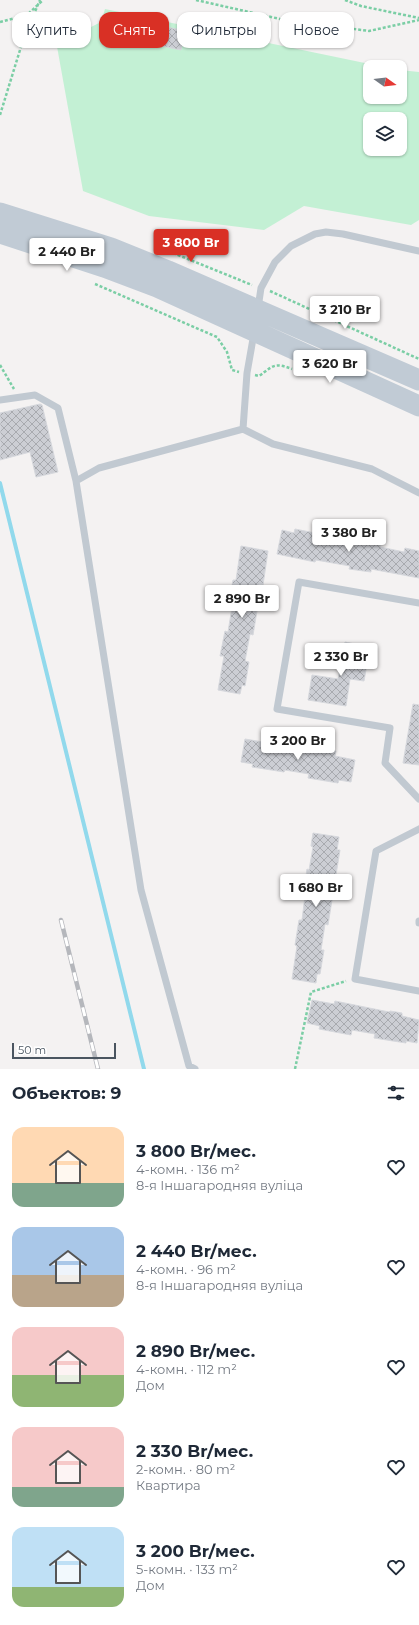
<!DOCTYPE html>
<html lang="ru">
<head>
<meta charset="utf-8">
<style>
  :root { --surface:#fff; --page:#f6f6f7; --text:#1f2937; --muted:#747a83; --accent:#d93025 }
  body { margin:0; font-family:Montserrat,sans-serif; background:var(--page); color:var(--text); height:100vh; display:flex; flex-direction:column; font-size:15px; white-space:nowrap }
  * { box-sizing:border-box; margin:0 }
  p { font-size:13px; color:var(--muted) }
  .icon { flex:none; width:22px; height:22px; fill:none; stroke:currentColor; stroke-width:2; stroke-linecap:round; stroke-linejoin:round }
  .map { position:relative; height:1069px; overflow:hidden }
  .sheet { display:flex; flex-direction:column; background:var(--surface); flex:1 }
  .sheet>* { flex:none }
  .hud { position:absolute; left:12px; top:12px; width:395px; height:36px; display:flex; gap:8px }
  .needle { width:26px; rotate:104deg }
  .buttons { position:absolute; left:363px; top:60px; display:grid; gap:8px }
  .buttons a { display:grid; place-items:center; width:44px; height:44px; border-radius:8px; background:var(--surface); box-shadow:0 1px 3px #0004; font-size:20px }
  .scale { position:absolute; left:12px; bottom:10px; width:104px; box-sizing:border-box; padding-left:4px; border:2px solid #4a5560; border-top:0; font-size:11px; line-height:14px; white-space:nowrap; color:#4a5560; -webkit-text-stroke:3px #fff; paint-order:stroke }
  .price { position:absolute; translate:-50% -34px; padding:0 9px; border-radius:4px; background:#fff; color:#222; font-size:13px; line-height:26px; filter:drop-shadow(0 1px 2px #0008) }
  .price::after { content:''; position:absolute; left:50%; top:24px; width:12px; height:9px; margin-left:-6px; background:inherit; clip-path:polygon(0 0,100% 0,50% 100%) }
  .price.selected { background:var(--accent); color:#fff }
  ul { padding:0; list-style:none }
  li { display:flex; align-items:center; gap:12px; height:100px; padding:0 12px }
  li span { display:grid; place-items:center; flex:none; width:112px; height:80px; border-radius:12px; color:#555 }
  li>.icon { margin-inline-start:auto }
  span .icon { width:48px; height:48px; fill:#fffc; stroke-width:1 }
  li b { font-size:17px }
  h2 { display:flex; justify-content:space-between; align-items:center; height:48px; padding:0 12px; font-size:17px }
  .tag { padding:0 14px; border-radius:12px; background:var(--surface); box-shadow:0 1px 3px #0004; font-size:14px; line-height:36px }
  .tag.selected { background:var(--accent); color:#fff }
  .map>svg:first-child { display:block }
  .green { fill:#c3f0d4; fill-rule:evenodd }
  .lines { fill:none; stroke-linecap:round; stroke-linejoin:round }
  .stream { stroke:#91d9ec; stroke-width:4 }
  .building { fill:url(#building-cross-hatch); stroke:#d6d8dd }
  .path { stroke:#7bcea5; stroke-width:2.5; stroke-dasharray:3 2; stroke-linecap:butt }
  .service { stroke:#c1c9d1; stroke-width:7 }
  .secondary { stroke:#c1cbd5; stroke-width:21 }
  .rail-casing { stroke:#b5b7bc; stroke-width:4.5 }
  .rail { stroke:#fff; stroke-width:3; stroke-dasharray:9; stroke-linecap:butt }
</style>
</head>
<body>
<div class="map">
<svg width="419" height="1069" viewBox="0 0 419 1069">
  <defs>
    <pattern id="building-cross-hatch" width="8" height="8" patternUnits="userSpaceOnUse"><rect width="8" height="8" fill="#ccced4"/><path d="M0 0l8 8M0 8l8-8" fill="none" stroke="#a8aaaf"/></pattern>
  </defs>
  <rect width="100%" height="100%" fill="#f4f2f2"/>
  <path class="green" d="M105 9 384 67H370V97H400V70L419 72V220L411 225 304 206 264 230 149 216 83 191 56 41 60 23 89 28 101 22ZM370 119H400V149H370Z"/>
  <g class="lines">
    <path class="stream" d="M0 483 144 1069"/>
  </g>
  <path class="building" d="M152 24 186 31 181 50 147 43Z
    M40 404 42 405 58 472 36 477 30 452 0 460V413Z
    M295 529 325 535V537L349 542V539L380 545V547L404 552 405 548 419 551V578L371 569V572L349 569 350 566 316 560 315 562 277 554 282 530 294 533Z
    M241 546 268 551 263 585 259 584 255 610 257 611 253 635 250 634 245 661 249 662 245 686 242 685 240 694 218 690 224 656H220L225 631 228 632 232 607H228L233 580H236Z
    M345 642 370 647 364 681 350 679 346 706 308 700 312 675 338 679Z
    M413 704 419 705V765L403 763Z
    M245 739 269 743 270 739 281 741 280 745 322 752 323 749 336 751 335 756 355 760 351 782 339 780 338 783 308 778 309 774 285 770 284 772 252 767 253 764 241 762Z
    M313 833 339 837 337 850H340L336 875H333L329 900H332L328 925 325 924 321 950H324L320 974H317L316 983 292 979 297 946 295 945 299 920H302L305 896H303L307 869 309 870 313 847 311 846Z
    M312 1000 334 1004 335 1001 389 1012 390 1011 402 1013V1016L419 1020 417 1043 406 1041V1043L374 1038 375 1034 352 1030 351 1035 319 1029 320 1026 307 1023Z"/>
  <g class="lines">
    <path class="path" d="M196 0 280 19 369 31 419 20
      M345 0 361 6 419 18
      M0 22 27 15 43 0
      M0 115 24 37 40 0
      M173 253 252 285
      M95 284 217 337 227 352 232 370 239 372
      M270 291 419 359
      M0 365 14 389
      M255 375 259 376C273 366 274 362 292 369
      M295 1069 311 992 346 981"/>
    <path class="service" d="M258 308 261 288 275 262 291 246 315 234 326 232 343 234 419 251
      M0 400 35 395 58 408 76 481
      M243 429 273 444 372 469 419 493
      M419 603 299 582 277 709 390 728 385 763 419 799
      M419 829 376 851 355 979 419 991
      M419 921V923
      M195 1069 189 1066 141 890 76 481 99 468 243 429 247 373 254 333"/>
    <path class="secondary" d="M0 213 111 248 168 271 419 380
      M0 233 104 267 157 287 419 406"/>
    <g class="rail-casing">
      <path id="rail" d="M61 920 98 1069"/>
    </g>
    <use href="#rail" class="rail"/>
  </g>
</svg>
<div class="buttons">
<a><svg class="needle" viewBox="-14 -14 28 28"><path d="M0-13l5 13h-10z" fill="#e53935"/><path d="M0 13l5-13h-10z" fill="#747a83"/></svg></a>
<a><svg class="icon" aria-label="layers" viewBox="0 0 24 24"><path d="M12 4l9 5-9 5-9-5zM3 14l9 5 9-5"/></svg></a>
</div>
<div class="scale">50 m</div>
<b class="price selected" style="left:191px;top:263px">3 800 Br</b>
<b class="price" style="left:67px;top:272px">2 440 Br</b>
<b class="price" style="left:345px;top:330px">3 210 Br</b>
<b class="price" style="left:330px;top:384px">3 620 Br</b>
<b class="price" style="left:349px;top:553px">3 380 Br</b>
<b class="price" style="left:242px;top:619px">2 890 Br</b>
<b class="price" style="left:341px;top:677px">2 330 Br</b>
<b class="price" style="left:298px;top:761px">3 200 Br</b>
<b class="price" style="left:316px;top:908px">1 680 Br</b>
<div class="hud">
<a class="tag">Купить</a>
<a class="tag selected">Снять</a>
<a class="tag">Фильтры</a>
<a class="tag">Новое</a>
</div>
</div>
<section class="sheet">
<h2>Объектов: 9<svg class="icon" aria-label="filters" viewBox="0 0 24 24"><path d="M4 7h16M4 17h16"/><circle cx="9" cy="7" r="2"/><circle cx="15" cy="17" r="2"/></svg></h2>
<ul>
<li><span style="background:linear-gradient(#ffd9b3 70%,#7fa58c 0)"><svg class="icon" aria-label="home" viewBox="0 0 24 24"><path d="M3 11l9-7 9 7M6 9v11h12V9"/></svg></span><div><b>3 800 Br/мес.</b><p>4-комн. · 136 m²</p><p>8-я Іншагародняя вуліца</p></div><svg class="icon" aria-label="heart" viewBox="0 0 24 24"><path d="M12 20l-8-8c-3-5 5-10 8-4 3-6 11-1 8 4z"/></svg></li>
<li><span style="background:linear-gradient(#a9c7e8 60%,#b9a48a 0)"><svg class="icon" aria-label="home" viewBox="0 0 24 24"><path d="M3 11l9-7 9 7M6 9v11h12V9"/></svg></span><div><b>2 440 Br/мес.</b><p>4-комн. · 96 m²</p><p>8-я Іншагародняя вуліца</p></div><svg class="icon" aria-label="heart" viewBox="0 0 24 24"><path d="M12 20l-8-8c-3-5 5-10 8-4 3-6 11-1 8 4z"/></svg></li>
<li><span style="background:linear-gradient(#f6c9c9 60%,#8fb573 0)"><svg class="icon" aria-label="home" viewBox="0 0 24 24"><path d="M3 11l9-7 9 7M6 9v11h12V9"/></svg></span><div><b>2 890 Br/мес.</b><p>4-комн. · 112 m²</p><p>Дом</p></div><svg class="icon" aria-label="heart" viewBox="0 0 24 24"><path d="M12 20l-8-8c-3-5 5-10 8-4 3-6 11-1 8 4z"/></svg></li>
<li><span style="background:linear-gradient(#f6c9c9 75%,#7fa58c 0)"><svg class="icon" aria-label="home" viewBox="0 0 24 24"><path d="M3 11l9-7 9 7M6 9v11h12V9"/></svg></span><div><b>2 330 Br/мес.</b><p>2-комн. · 80 m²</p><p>Квартира</p></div><svg class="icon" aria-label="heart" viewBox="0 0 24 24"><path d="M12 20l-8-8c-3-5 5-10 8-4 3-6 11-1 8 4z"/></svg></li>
<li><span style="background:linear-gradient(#bfe0f5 75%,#8fb573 0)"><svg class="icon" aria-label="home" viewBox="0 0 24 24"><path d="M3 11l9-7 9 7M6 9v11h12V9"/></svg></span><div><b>3 200 Br/мес.</b><p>5-комн. · 133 m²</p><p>Дом</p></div><svg class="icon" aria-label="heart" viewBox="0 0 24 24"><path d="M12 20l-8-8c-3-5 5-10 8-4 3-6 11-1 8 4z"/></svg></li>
</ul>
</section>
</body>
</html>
